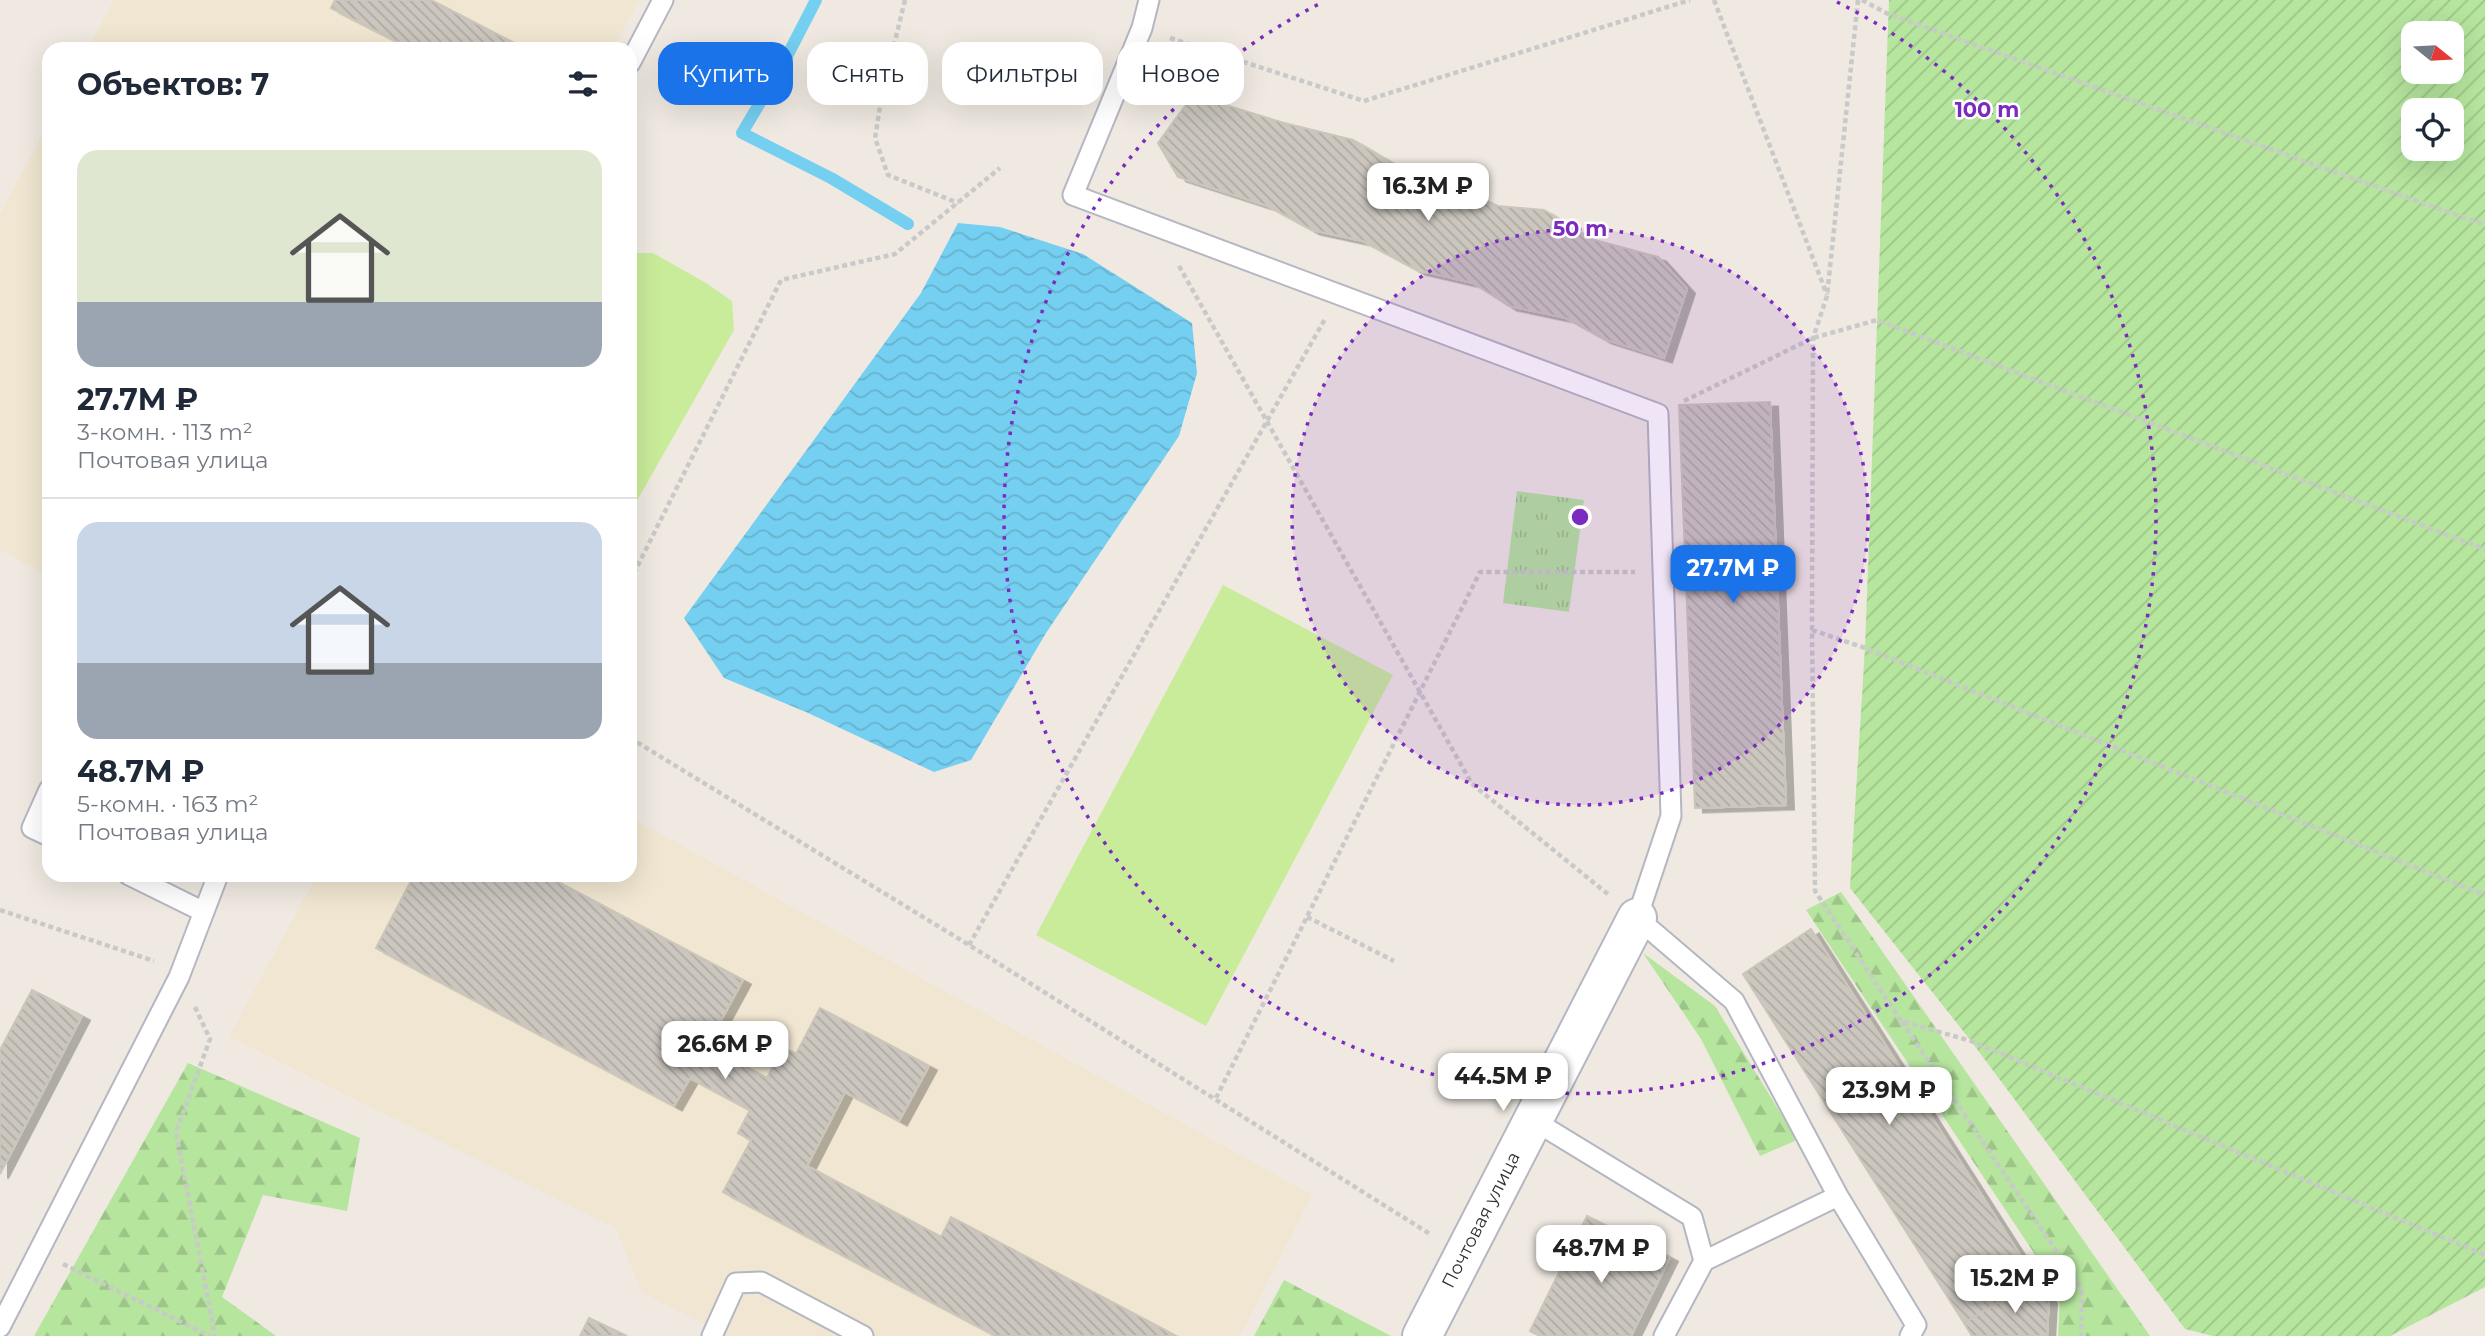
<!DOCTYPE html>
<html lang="ru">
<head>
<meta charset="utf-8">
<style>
  :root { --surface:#fff; --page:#f2f2f3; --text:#1f2937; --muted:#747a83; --line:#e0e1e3; --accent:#1a73e8 }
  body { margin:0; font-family:Montserrat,sans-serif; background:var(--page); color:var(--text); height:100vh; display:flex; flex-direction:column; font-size:26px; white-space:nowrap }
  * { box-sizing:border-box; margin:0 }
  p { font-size:23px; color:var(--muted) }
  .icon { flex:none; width:38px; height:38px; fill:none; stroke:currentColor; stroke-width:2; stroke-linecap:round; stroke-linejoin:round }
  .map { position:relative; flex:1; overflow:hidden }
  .details { position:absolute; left:42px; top:42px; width:595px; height:840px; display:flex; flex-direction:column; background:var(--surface); border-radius:21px; box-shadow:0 7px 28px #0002 }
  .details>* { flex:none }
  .hud { position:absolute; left:658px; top:42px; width:665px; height:63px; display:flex; gap:14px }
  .needle { width:46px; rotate:108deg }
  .fabs { position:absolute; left:2401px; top:21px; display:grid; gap:14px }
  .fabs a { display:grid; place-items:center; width:63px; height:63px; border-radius:14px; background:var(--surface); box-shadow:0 7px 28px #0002; font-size:35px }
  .price { position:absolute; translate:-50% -60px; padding:0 16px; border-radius:14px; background:#fff; color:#222; font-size:23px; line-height:46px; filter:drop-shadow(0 2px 4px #0008) }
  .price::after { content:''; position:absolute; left:50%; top:42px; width:21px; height:16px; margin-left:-10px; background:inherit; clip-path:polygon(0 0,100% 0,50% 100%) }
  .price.selected { background:var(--accent); color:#fff }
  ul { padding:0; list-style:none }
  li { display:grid; align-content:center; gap:14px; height:371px; padding:0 35px }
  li+li { border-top:2px solid var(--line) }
  li span { display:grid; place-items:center; height:217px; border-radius:21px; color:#555 }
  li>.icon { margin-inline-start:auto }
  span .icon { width:126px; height:126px; fill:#fffc; stroke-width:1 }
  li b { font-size:30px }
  h2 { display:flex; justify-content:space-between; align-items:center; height:84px; padding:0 35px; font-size:30px }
  .chip { padding:0 24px; border-radius:21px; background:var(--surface); box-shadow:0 7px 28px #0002; font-size:24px; line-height:63px }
  .chip.selected { background:var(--accent); color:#fff }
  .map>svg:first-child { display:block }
  .education { fill:#f0e6d1 }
  .forest { fill:url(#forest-firs) }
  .park { fill:url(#park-tufts) }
  .garden { fill:url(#garden-furrows); fill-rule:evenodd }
  .pitch { fill:#c9ec9a }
  .water { fill:url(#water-waves) }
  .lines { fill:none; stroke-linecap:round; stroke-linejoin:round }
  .stream { stroke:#75cff0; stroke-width:12 }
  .building { fill:url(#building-back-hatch); stroke:#cbc5ba; stroke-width:2; filter:url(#shadow) }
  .lane-casing { stroke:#b4b7c1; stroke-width:23 }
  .street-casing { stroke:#b4b7c1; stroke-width:42 }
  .path { stroke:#c9c9c9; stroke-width:4.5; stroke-dasharray:5 3.5; stroke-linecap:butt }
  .lane { stroke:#fff; stroke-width:19 }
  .street { stroke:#fff; stroke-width:38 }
  .ring { fill:none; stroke:#7b2cbf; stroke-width:3.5; stroke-dasharray:3.5 7 }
  .labels { text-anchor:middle; stroke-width:5; stroke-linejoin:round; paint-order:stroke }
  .street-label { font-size:18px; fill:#2e2e2e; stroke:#fff }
  .centre { fill:#7b2cbf; stroke:#fff; stroke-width:3.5 }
  .ring-label { font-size:21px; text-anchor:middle; font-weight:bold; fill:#7b2cbf; stroke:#fff; stroke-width:5; stroke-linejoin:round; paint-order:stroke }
</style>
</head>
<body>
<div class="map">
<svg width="2485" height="1336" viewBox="0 0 2485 1336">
  <defs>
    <pattern id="forest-firs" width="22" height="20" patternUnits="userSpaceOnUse" patternTransform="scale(1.75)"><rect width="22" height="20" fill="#b6e59e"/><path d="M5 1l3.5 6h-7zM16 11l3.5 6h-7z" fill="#9dc588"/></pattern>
    <pattern id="park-tufts" width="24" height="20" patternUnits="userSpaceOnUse" patternTransform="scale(1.75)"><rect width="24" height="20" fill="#b6e59e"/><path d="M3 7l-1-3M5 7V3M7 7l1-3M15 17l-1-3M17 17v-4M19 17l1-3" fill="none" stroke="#9dc588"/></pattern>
    <pattern id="garden-furrows" width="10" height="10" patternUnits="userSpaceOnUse" patternTransform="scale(1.75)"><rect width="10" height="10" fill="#b6e59e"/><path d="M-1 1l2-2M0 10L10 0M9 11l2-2" fill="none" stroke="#9dc588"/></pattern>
    <pattern id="water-waves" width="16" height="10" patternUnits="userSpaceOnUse" patternTransform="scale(1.75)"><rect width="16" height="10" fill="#75cff0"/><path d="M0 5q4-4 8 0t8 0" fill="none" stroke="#66b2ce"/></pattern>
    <pattern id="building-back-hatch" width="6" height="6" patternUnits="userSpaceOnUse" patternTransform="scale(1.75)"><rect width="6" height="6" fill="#cbc7bf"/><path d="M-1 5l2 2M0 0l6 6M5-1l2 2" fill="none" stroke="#afaba4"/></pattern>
    <filter id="shadow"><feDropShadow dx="8" dy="4.5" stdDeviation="0" flood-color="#0004"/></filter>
  </defs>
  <rect width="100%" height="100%" fill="#efe9e1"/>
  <path class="education" d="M114 0H639L613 49H88Z
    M49 122V576L0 550V214Z
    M630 817 1312 1195 1240 1336H723V1333L642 1293 616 1228 229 1037 317 875H630Z"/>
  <path class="forest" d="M1841 892 2150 1336H2058L2060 1292 1806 910Z
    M1643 953 1715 1006 1797 1140 1760 1156 1701 1039Z
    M188 1063 360 1138 347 1211 263 1195 222 1297 276 1336H34Z
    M1284 1280 1391 1336H1254Z"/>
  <path class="park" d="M1517 491 1584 500 1569 612 1503 603Z"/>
  <path class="garden" d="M1889 0H2485V1287L2390 1336H2213L2185 1329 1971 1041 1850 888 1865 648ZM2413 33H2452V72H2413ZM2413 110H2452V149H2413Z"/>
  <path class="pitch" d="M630 253H653L706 283 732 301 734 330 630 513Z
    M1223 585 1393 675 1206 1026 1036 935Z"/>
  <path class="water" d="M958 223 1000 227 1083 254 1192 323 1197 373 1179 436 1046 633 971 760 934 772 806 712 724 678 684 618 921 293Z"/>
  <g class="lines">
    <path class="stream" d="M816 0 783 64 742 133 831 178 908 224"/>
  </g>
  <path class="building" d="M335 0H431L518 45 517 49H402L404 45 331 8Z
    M1193 95 1284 123 1353 140 1394 164 1453 186 1498 206 1544 210 1591 239 1658 257 1687 289 1664 358 1604 339 1566 318 1509 306 1473 283 1417 270 1363 241 1312 230 1268 206 1178 177 1158 143Z
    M1770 402 1786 805 1695 808 1679 405Z
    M414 875H545L743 980 707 1046 767 1078 783 1047 796 1054 820 1008 929 1066 899 1121 845 1092 807 1166 941 1237 951 1217 1176 1336H996L723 1192 751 1140 738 1133 750 1110 690 1078 674 1106 376 948Z
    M1811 929 2036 1280 1964 1323 1743 974Z
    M32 990 82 1016 0 1174V1050Z
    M1587 1216 1670 1257 1631 1336H1540L1530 1331Z
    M2036 1280 2049 1299 2047 1336H1972L1964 1323Z
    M589 1318 625 1335 624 1336H580Z"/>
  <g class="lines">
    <g class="lane-casing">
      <path id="lane" d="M1149 0 1142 28 1073 195 1658 414 1671 816 1637 918 1734 1001 1838 1196
        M630 63 663 0
        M49 790 32 828 49 836
        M129 875 204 912
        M1533 1120 1692 1217 1704 1261
        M0 1327 179 977 218 875
        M712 1336 736 1283 761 1282 863 1336
        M1664 1336 1704 1261 1838 1196 1916 1325 1910 1336"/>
    </g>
    <g class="street-casing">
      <path id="street" d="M1422 1336 1637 918"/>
    </g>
    <path class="path" d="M905 0 882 94 875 138 888 175 958 203
      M1714 0 1827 295
      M1858 0 1827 296 1813 338 1812 630 1815 891 1901 1021 1971 1041 2485 1255
      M1862 0 1888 14 2485 225
      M1170 38 1364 101 1690 0
      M1179 266 1472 784 1609 895
      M1684 401 1813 338 1877 320 2485 549
      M630 581 781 280 895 254 1000 168
      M1812 630 1865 648 2485 895
      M630 738 969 945 1430 1234
      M0 910 154 961
      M1307 917 1394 961
      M969 945 1325 319
      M195 1007 210 1039 176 1132 215 1336
      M1902 1022 2082 1289 2081 1336
      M1216 1098 1480 572H1635
      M63 1264 210 1336"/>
    <use href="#lane" class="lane"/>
    <use href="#street" class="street"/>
  </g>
  <circle cx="1580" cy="517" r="288" fill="#7b2cbf" fill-opacity=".12"/>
  <g class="ring">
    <circle cx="1580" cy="517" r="288"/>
    <path d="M1837 2A576 576 0 1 1 1323 2"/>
  </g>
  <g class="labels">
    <g class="street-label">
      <text transform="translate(1481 1220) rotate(-63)" y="6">Почтовая улица</text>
    </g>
  </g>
  <circle cx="1580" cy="517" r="10" class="centre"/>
  <g class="ring-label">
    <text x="1987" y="117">100 m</text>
    <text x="1580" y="236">50 m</text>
  </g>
</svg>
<div class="fabs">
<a><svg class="needle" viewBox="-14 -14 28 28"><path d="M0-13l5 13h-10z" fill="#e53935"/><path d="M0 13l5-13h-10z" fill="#747a83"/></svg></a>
<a><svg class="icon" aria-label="locate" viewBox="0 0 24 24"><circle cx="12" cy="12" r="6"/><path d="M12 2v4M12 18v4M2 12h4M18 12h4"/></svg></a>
</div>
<b class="price" style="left:1428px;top:223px">16.3M ₽</b>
<b class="price selected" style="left:1733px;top:605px">27.7M ₽</b>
<b class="price" style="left:725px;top:1081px">26.6M ₽</b>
<b class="price" style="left:1503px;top:1113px">44.5M ₽</b>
<b class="price" style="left:1889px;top:1127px">23.9M ₽</b>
<b class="price" style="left:1601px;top:1285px">48.7M ₽</b>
<b class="price" style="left:2015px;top:1315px">15.2M ₽</b>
<div class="hud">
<a class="chip selected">Купить</a>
<a class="chip">Снять</a>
<a class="chip">Фильтры</a>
<a class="chip">Новое</a>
</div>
<section class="details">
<h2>Объектов: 7<svg class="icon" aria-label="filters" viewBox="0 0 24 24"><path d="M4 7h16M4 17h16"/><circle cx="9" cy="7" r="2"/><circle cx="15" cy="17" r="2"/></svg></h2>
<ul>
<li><span style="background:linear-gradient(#dfe7d0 70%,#9aa5b1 0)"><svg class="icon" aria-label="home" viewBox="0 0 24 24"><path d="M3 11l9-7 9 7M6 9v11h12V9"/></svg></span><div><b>27.7M ₽</b><p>3-комн. · 113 m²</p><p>Почтовая улица</p></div></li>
<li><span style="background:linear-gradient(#c9d6e8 65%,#9aa5b1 0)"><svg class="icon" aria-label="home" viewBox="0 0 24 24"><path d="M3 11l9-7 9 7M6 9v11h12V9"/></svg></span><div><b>48.7M ₽</b><p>5-комн. · 163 m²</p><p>Почтовая улица</p></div></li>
</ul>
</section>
</div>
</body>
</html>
